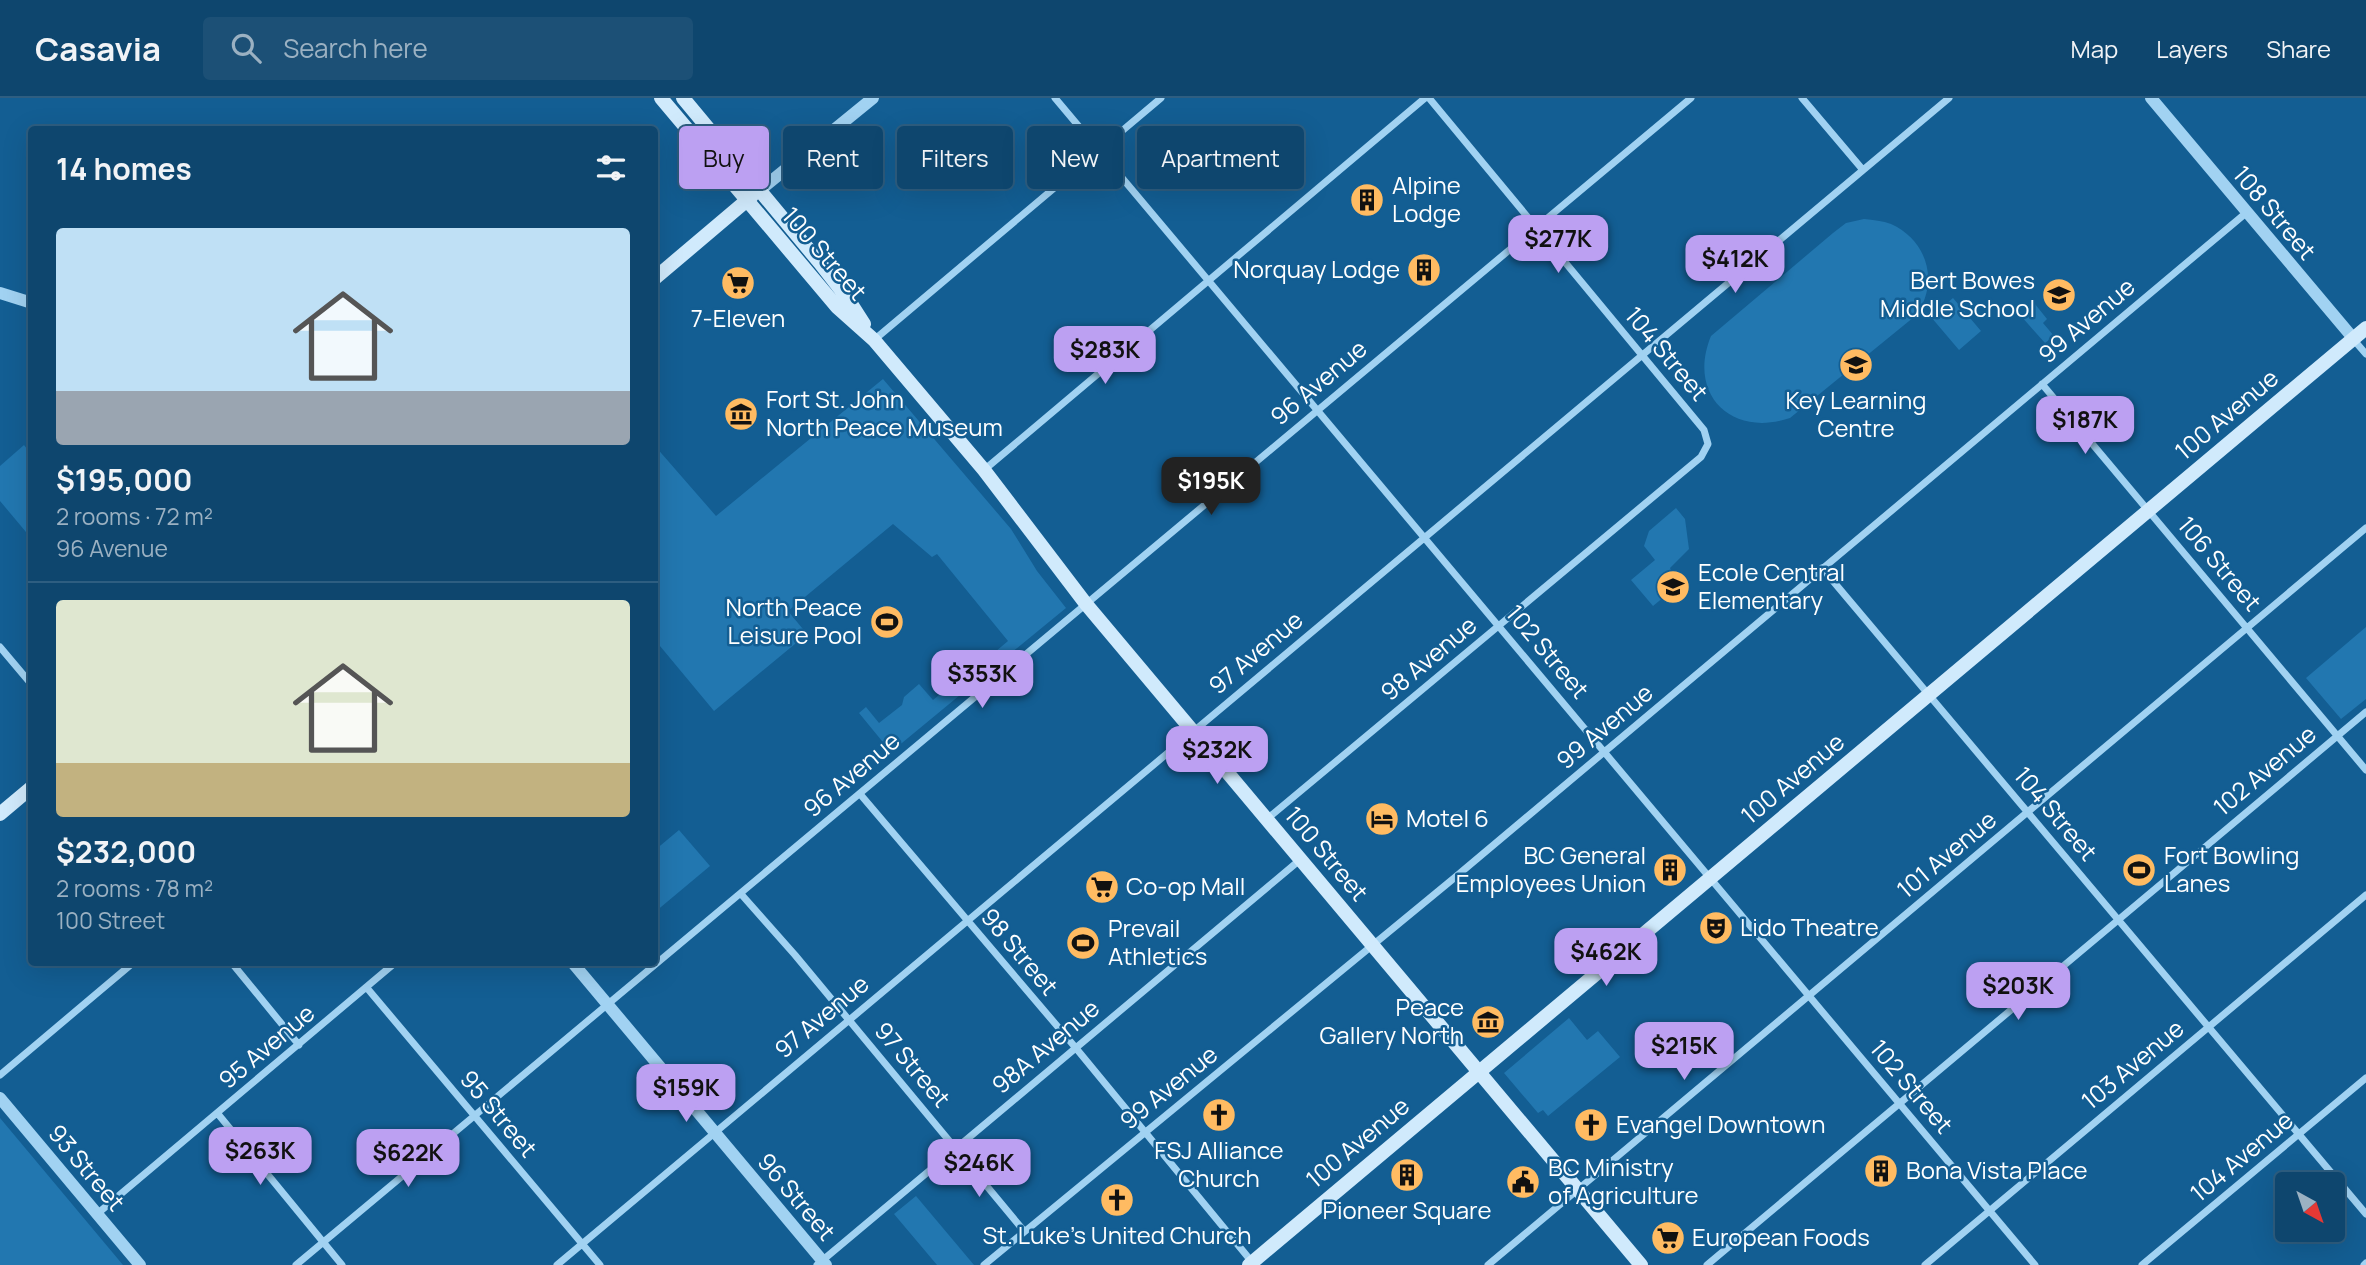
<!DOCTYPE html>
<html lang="en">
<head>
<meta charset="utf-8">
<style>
  :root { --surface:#0e466e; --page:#1c5076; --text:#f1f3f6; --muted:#9bb1c2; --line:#2e5e81; --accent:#bca0f2 }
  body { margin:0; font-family:Manrope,sans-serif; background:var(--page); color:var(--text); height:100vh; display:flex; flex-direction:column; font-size:26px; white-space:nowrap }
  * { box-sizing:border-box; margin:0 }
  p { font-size:23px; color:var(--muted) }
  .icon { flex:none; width:38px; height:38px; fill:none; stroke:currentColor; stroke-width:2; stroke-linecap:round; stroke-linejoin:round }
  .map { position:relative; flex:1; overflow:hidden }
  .panel { position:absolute; left:28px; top:28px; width:630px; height:840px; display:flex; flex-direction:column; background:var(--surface); border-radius:7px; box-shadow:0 7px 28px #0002,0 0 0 2px var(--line) }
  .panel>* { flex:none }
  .banner { position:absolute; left:679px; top:28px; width:665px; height:63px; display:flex; gap:14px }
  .needle { width:46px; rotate:140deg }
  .buttons { position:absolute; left:2275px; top:1074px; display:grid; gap:14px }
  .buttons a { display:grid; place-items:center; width:70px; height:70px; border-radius:7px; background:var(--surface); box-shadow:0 7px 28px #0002,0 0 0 2px var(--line); font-size:35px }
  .price { position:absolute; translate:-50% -60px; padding:0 16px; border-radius:14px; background:var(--accent); color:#111; font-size:23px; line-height:46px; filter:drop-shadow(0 2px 4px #0008) }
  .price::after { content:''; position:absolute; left:50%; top:42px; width:21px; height:16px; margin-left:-10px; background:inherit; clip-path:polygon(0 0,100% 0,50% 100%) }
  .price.on { background:#222; color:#fff }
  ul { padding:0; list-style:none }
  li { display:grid; align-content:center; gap:14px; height:371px; padding:0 28px }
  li+li { border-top:2px solid var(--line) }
  li span { display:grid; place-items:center; height:217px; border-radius:7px; color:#555 }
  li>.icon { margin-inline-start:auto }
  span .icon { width:126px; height:126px; fill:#fffc; stroke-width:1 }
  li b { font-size:30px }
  h2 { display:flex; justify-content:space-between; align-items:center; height:84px; padding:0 28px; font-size:30px }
  .tag { padding:0 24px; border-radius:7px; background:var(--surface); box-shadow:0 7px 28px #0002,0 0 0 2px var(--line); font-size:24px; line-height:63px }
  .tag.on { background:var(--accent); color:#111 }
  header { display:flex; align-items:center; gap:42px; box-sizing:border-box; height:98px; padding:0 35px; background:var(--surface); border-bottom:2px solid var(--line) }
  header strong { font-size:33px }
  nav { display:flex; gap:38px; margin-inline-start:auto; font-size:24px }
  .search { width:490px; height:63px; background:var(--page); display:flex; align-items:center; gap:18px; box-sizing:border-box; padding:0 24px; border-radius:7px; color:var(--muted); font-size:26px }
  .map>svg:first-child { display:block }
  .green { fill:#2277b0 }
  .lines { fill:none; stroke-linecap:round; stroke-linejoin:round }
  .minor { stroke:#a1d2f2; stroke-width:7 }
  .tertiary { stroke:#a1d2f2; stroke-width:12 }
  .secondary { stroke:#d0eafc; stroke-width:14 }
  .labels { text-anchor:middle; stroke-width:5; stroke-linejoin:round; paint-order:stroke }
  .poi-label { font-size:24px; fill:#fff; stroke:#135e93; text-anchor:start }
  .street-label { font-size:24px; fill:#fff; stroke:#135e93 }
</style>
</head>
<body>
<header>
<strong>Casavia</strong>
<div class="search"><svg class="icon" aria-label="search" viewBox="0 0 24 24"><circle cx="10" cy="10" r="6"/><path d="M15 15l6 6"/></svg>Search here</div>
<nav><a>Map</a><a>Layers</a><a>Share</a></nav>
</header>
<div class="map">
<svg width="2366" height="1167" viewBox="0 0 2366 1167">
  <rect width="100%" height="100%" fill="#135e93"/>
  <path class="green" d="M1864 121C1873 122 1883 123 1891 126 1929 143 1940 188 1914 219L1790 320C1731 340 1687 296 1711 238L1833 135 1846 125Z
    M1953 200 1981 233 1959 252 1931 219Z
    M2035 206 2047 221 2043 225 2054 238 2045 245 2021 218Z
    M883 281 1011 431 1037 473 1066 510 989 573 982 565 1008 543 937 456 932 459 893 426 788 513 807 536 714 613 655 542V348L716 418Z
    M24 347 31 356V440L0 403V368Z
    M1676 410 1685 421 1689 451 1670 470 1677 484 1676 489 1653 508 1631 482 1655 462 1644 448 1649 433Z
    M2366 529V601L2341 621 2306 580Z
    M968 573H972L977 583 891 654 859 615 866 609 879 625 902 607 904 599 919 586 933 602Z
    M679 732 710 768 655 814V752Z
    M1569 920 1587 942 1598 933 1620 959 1548 1018 1543 1012 1538 1015 1504 975Z
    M0 1020 123 1167H0Z
    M916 1098 974 1167H937L894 1116Z"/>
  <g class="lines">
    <path class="minor" d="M1055 0 2035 1167
      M1802 0 1863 72
      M2353 241 2366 256
      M874 242 1161 0
      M2042 286 2366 672
      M984 372 1425 0
      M1822 470 2366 1116
      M0 549 32 587
      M860 696 1075 949 1252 1164
      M1267 721 1701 359 1708 346 1704 332 1429 0
      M741 796 795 857 1024 1133
      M231 864 299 947
      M367 890 600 1167
      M0 977 134 864
      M218 1016 342 1167
      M97 1116 396 864
      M296 1167 1691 0
      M557 1167 1949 0
      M817 1167 1301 761
      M984 1167 1453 781 2246 115
      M1488 1167 2366 430
      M1707 1167 2366 614
      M1925 1167 2366 797
      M2142 1167 2366 980
      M2364 1167 2366 1165"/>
    <path class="tertiary" d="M2151 0 2353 240
      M760 92 873 0
      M0 195 32 205
      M572 864 826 1167
      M0 1000 140 1167"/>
    <path class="secondary" d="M661 0 837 209 874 242 984 372 1086 506 1641 1167
      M683 0 820 165 848 201 864 226
      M654 181 752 98
      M0 716 32 689
      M1249 1167 2366 230"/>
  </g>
  <defs>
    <g id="building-disc" transform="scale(1.75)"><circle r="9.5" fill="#ffbb62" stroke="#135e93"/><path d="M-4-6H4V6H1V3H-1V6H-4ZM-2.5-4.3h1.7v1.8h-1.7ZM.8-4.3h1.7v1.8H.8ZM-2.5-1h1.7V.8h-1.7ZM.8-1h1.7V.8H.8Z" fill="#111"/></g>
    <g id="supermarket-disc" transform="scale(1.75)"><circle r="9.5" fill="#ffbb62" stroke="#135e93"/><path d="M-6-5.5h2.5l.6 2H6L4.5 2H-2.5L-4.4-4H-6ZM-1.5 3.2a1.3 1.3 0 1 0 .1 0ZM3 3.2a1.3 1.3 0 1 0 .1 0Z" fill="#111"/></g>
    <g id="school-disc" transform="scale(1.75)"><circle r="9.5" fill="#ffbb62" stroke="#135e93"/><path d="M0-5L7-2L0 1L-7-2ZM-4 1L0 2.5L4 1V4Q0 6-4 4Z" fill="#111"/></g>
    <g id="museum-disc" transform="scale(1.75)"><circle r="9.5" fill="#ffbb62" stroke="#135e93"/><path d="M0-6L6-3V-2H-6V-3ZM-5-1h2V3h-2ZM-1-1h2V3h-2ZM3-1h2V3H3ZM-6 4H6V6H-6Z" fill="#111"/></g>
    <g id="stadium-disc" transform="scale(1.75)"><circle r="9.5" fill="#ffbb62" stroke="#135e93"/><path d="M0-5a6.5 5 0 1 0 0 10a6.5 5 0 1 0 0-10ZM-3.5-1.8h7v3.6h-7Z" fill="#111"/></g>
    <g id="hotel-disc" transform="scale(1.75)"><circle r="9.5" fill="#ffbb62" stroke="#135e93"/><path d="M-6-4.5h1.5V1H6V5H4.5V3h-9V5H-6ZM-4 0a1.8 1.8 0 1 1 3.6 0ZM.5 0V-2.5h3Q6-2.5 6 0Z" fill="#111"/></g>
    <g id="theatre-disc" transform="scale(1.75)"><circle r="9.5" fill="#ffbb62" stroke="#135e93"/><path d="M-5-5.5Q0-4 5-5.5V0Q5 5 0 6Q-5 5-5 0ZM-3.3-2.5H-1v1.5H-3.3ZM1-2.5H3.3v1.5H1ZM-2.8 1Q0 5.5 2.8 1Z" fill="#111"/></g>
    <g id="church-disc" transform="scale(1.75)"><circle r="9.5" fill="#ffbb62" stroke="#135e93"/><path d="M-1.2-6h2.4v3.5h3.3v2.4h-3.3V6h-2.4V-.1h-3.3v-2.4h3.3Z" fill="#111"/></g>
    <g id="civic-disc" transform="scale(1.75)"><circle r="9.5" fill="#ffbb62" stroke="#135e93"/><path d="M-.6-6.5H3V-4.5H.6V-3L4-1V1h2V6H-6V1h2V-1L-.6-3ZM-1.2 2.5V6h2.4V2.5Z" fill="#111"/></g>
  </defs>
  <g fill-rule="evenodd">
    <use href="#building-disc" x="1367" y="102"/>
    <use href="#building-disc" x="1424" y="172"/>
    <use href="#supermarket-disc" x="738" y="185"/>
    <use href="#school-disc" x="2059" y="197"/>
    <use href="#school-disc" x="1856" y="267"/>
    <use href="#museum-disc" x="741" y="316"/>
    <use href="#school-disc" x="1673" y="489"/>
    <use href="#stadium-disc" x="887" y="524"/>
    <use href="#hotel-disc" x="1382" y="721"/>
    <use href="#building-disc" x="1670" y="772"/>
    <use href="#stadium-disc" x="2139" y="772"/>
    <use href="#supermarket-disc" x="1102" y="789"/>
    <use href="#theatre-disc" x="1716" y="830"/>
    <use href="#stadium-disc" x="1083" y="845"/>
    <use href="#museum-disc" x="1488" y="924"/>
    <use href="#church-disc" x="1219" y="1017"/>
    <use href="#church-disc" x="1591" y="1027"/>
    <use href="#building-disc" x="1881" y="1073"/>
    <use href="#building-disc" x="1407" y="1077"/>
    <use href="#civic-disc" x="1523" y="1084"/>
    <use href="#church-disc" x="1117" y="1102"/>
    <use href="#supermarket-disc" x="1668" y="1140"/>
  </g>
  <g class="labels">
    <g class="poi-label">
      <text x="1392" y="96">Alpine<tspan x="1392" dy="28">Lodge</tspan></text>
      <text x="1400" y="180" text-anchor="end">Norquay Lodge</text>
      <text x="2035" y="191" text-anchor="end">Bert Bowes<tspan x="2035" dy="28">Middle School</tspan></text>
      <text x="738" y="229" text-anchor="middle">7-Eleven</text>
      <text x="766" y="310">Fort St. John<tspan x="766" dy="28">North Peace Museum</tspan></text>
      <text x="1856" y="311" text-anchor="middle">Key Learning<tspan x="1856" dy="28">Centre</tspan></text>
      <text x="1698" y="483">Ecole Central<tspan x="1698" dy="28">Elementary</tspan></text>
      <text x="862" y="518" text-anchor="end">North Peace<tspan x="862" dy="28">Leisure Pool</tspan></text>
      <text x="1406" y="729">Motel 6</text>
      <text x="1646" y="766" text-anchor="end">BC General<tspan x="1646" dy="28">Employees Union</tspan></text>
      <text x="2164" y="766">Fort Bowling<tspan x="2164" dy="28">Lanes</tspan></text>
      <text x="1126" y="797">Co-op Mall</text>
      <text x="1740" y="838">Lido Theatre</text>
      <text x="1108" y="839">Prevail<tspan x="1108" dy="28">Athletics</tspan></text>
      <text x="1464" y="918" text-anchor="end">Peace<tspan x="1464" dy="28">Gallery North</tspan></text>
      <text x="1616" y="1035">Evangel Downtown</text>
      <text x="1219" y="1061" text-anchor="middle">FSJ Alliance<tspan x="1219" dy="28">Church</tspan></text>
      <text x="1548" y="1078">BC Ministry<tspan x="1548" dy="28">of Agriculture</tspan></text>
      <text x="1906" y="1081">Bona Vista Place</text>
      <text x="1407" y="1121" text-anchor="middle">Pioneer Square</text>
      <text x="1117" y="1146" text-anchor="middle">St. Luke's United Church</text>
      <text x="1692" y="1148">European Foods</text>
    </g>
    <g class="street-label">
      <text transform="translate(2274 115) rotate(50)" y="8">108 Street</text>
      <text transform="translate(824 156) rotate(49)" y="8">100 Street</text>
      <text transform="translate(2087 223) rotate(-40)" y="8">99 Avenue</text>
      <text transform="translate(1666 256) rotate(50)" y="8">104 Street</text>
      <text transform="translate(1319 285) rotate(-40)" y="8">96 Avenue</text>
      <text transform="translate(2227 317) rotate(-40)" y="8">100 Avenue</text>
      <text transform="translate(2219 466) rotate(50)" y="8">106 Street</text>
      <text transform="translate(1547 554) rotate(50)" y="8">102 Street</text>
      <text transform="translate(1256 555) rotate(-40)" y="8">97 Avenue</text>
      <text transform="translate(1429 561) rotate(-40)" y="8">98 Avenue</text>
      <text transform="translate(1605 629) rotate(-40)" y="8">99 Avenue</text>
      <text transform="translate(2265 673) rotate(-40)" y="8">102 Avenue</text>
      <text transform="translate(852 677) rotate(-40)" y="8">96 Avenue</text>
      <text transform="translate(1793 681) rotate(-40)" y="8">100 Avenue</text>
      <text transform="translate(2055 716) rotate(50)" y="8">104 Street</text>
      <text transform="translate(1326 756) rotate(50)" y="8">100 Street</text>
      <text transform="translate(1947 757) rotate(-40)" y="8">101 Avenue</text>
      <text transform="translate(1019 854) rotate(50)" y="8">98 Street</text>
      <text transform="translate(822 919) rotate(-40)" y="8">97 Avenue</text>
      <text transform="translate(267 949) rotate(-40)" y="8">95 Avenue</text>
      <text transform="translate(1046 949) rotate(-40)" y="8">98A Avenue</text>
      <text transform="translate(912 967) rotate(50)" y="8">97 Street</text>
      <text transform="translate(2133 967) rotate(-40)" y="8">103 Avenue</text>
      <text transform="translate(1911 989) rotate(50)" y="8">102 Street</text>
      <text transform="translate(1169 990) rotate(-39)" y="8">99 Avenue</text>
      <text transform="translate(498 1016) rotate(50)" y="8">95 Street</text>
      <text transform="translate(1358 1045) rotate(-40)" y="8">100 Avenue</text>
      <text transform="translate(2242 1059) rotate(-40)" y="8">104 Avenue</text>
      <text transform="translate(86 1070) rotate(50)" y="8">93 Street</text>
      <text transform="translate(796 1099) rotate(50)" y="8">96 Street</text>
    </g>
  </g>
</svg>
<div class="buttons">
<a><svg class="needle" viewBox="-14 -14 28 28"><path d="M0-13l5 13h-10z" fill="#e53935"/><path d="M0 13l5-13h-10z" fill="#9bb1c2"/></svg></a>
</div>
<b class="price" style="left:1558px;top:177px">$277K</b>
<b class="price" style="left:1735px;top:197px">$412K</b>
<b class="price" style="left:1105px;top:288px">$283K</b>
<b class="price" style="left:2085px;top:358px">$187K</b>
<b class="price on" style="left:1211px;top:419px">$195K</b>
<b class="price" style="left:982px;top:612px">$353K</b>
<b class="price" style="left:1217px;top:688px">$232K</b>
<b class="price" style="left:1606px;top:890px">$462K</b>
<b class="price" style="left:2018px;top:924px">$203K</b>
<b class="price" style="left:1684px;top:984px">$215K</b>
<b class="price" style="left:686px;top:1026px">$159K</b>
<b class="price" style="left:260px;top:1089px">$263K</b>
<b class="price" style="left:408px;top:1091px">$622K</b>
<b class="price" style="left:979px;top:1101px">$246K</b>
<div class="banner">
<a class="tag on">Buy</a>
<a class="tag">Rent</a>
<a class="tag">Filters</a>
<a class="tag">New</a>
<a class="tag">Apartment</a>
</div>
<section class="panel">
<h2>14 homes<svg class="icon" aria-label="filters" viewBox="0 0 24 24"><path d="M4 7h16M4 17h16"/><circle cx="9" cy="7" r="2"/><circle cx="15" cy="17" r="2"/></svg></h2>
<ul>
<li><span style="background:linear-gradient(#bfe0f5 75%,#9aa5b1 0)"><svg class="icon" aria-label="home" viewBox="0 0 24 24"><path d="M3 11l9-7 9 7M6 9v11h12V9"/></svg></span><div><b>$195,000</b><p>2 rooms · 72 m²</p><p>96 Avenue</p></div></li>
<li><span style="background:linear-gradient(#dfe7d0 75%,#c2b280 0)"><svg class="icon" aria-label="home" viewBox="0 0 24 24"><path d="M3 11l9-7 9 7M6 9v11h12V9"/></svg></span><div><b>$232,000</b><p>2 rooms · 78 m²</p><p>100 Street</p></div></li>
</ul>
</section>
</div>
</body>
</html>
